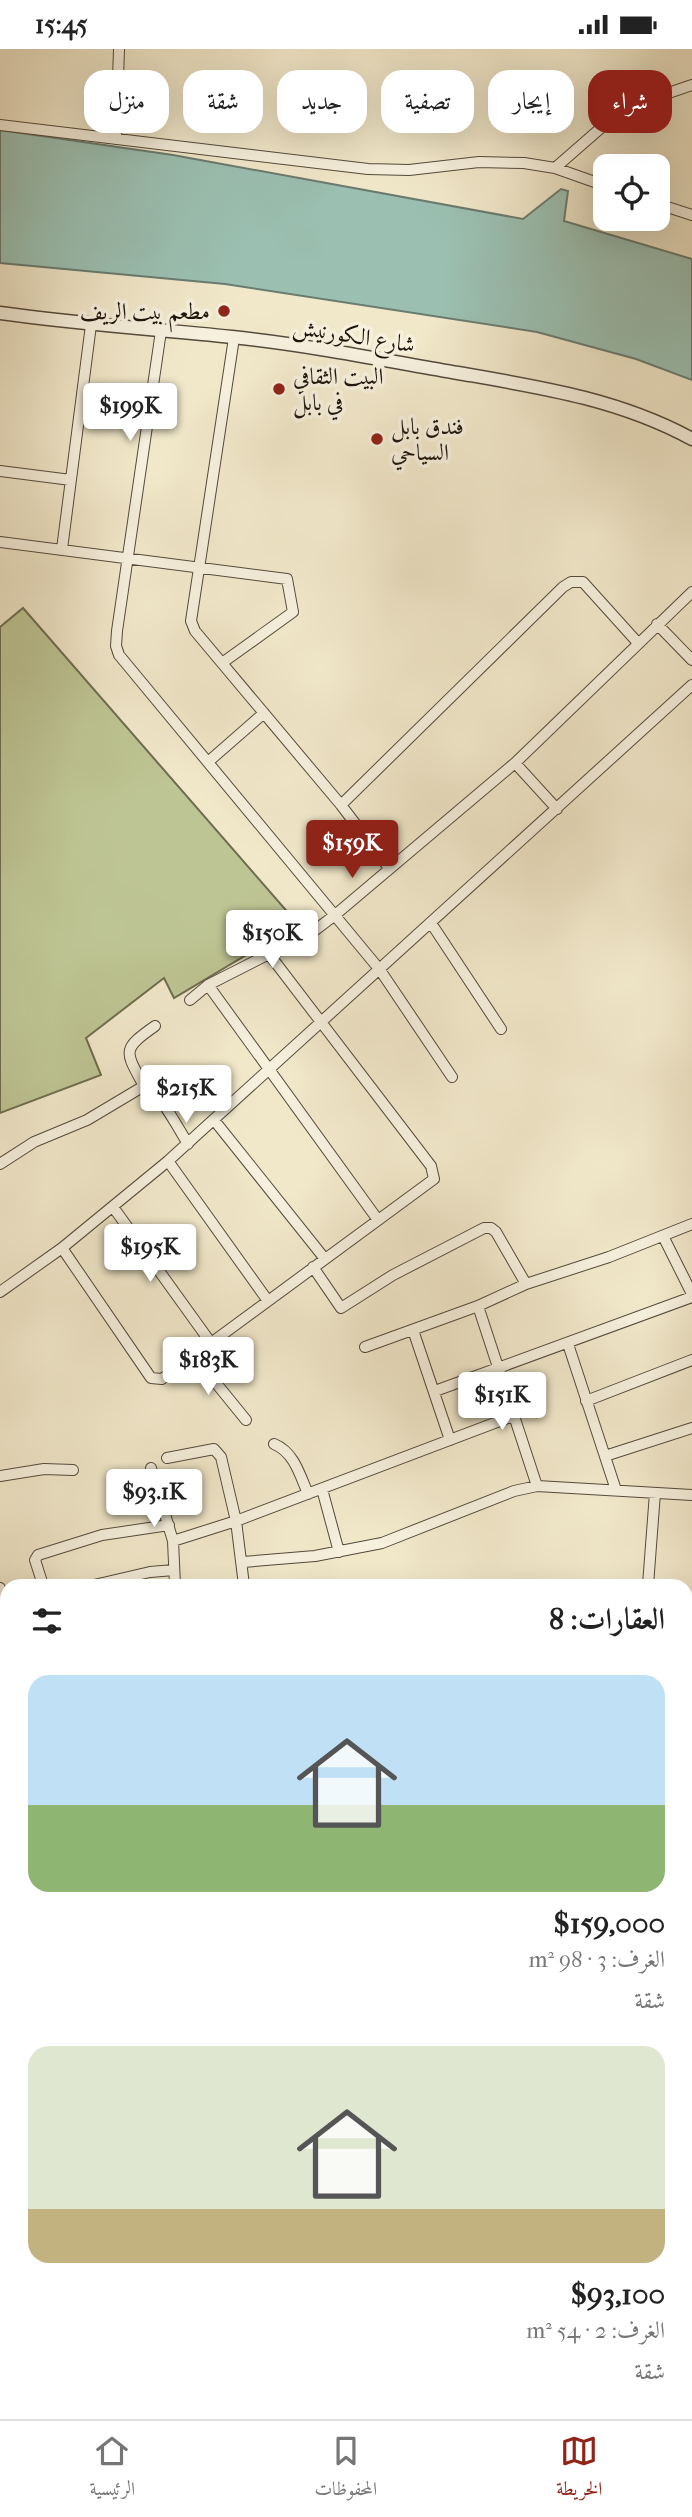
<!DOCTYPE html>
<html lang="ar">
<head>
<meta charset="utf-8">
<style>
  :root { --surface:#fff; --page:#f2f2f2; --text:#222; --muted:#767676; --line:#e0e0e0; --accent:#8f2418 }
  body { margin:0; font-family:"IM FELL French Canon",Amiri,serif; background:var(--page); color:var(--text); direction:rtl; height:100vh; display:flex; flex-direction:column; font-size:26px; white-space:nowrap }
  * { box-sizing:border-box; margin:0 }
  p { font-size:23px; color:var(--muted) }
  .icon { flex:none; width:38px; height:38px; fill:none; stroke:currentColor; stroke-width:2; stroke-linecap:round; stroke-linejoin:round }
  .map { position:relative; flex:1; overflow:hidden; direction:ltr }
  .details { position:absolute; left:0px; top:1530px; width:693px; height:842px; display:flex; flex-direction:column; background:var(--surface); border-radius:21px 21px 0 0; box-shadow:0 7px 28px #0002; direction:rtl }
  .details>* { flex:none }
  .guide { position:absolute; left:21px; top:21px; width:651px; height:63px; direction:rtl; display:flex; gap:14px }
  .buttons { position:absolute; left:593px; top:105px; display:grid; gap:14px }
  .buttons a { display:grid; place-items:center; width:77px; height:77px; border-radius:14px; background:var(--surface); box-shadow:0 7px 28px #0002; font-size:35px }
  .price { position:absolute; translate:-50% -60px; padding:0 16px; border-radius:7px; background:#fff; color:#222; font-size:23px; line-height:46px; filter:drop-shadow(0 2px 4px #0008) }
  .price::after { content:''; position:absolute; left:50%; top:42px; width:21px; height:16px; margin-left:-10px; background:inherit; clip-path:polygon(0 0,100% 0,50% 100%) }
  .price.on { background:var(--accent); color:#fff }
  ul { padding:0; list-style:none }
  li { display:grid; align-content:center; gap:14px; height:371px; padding:0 28px }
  li span { display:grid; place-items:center; height:217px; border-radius:21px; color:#555 }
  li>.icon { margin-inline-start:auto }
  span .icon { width:126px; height:126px; fill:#fffc; stroke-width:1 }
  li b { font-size:30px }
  h2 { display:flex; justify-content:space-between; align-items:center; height:84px; padding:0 28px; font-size:30px }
  .tag { padding:0 24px; border-radius:21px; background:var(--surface); box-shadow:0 7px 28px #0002; font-size:24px; line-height:63px }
  .tag.on { background:var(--accent); color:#fff }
  .status { display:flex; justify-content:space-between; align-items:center; height:49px; padding:0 35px; background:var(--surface); direction:ltr }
  .status svg { height:19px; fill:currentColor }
  .menu { display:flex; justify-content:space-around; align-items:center; height:98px; border-top:2px solid var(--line); background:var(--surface); font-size:19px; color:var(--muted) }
  .menu a { display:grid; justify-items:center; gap:4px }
  .menu .on { color:var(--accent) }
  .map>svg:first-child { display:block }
  .green { fill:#bec594; stroke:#6e6d50; stroke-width:2 }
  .water { fill:#9bc0b2; stroke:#697c70; stroke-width:2 }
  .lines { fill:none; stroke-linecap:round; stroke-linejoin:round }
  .minor-casing { stroke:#544a3c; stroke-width:12 }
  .tertiary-casing { stroke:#544a3c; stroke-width:15 }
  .minor { stroke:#f6f0dd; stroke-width:10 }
  .tertiary { stroke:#f6f0dd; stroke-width:12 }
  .poi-dot { fill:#8f2418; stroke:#f6f0dd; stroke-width:2.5 }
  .labels { text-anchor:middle; stroke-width:7; stroke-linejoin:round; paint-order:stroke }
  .poi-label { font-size:23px; fill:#1f150c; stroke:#f6f0dd; text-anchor:start }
  .street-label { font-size:23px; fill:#1f150c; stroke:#f6f0dd }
</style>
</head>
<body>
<div class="status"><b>15:45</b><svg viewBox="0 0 49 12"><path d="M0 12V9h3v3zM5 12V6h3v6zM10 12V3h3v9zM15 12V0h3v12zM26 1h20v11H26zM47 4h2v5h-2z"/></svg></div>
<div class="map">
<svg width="692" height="2370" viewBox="0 0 692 2370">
  <rect width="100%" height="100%" fill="#f1e8ca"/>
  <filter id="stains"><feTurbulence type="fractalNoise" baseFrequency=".00286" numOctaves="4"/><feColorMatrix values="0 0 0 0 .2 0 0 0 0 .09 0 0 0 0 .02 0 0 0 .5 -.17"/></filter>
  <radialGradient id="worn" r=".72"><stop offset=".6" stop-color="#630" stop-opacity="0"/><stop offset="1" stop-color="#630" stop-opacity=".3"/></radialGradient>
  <path class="green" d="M23 559 298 875 174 949 164 929 86 989 101 1026 0 1064V578Z"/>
  <path class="water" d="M0 81 173 106 523 170 561 140 568 142 564 172 692 210V331L636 310 537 283 225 235 0 214Z"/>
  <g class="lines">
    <g class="minor-casing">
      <path id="minor" d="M0 76 368 120 409 121 479 113 524 114 555 119 606 137
        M116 90 119 0
        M555 119 610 71 648 51 692 36
        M658 155 692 166
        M161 282 117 582 116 597 119 606 380 921 452 1028
        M234 289 191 572 195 582 341 756 389 819
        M0 422 71 431
        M0 493 287 530 293 563 222 614
        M62 500 91 276
        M657 575 692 611
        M208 713 264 664
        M515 714 557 760
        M341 756 563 538 571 533H583L638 594
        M431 874 501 980
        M208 936 378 1171
        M190 951 208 936 269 905 297 895 335 866 515 714 692 543
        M144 1037C125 1002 121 1001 155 977
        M214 1071 325 1210
        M168 1112 268 1252
        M0 1115 34 1093 87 1071 144 1037C159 1041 179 1081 188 1095
        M113 1158 211 1294
        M663 1187 692 1245
        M62 1199 151 1329 162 1330 434 1130 431 1117 269 905
        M313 1218 341 1259 393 1226 484 1179H491L496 1183 526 1235
        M0 1243 62 1199 168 1112 692 636
        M478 1257 537 1437
        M413 1281 450 1391
        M568 1295 616 1441
        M365 1298 478 1257 526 1235 609 1208 692 1175
        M194 1307 246 1371
        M435 1342 692 1248
        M586 1352 692 1311
        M274 1395C294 1403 300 1426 308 1445
        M605 1407 692 1379
        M167 1409 214 1400 221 1408 236 1472 244 1536
        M151 1419 173 1492 175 1536
        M0 1427 44 1420 73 1421
        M322 1440 339 1503
        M173 1492 236 1472 513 1367
        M243 1513 315 1507 382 1494 514 1442 537 1437 692 1446
        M43 1536 35 1511 38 1506 102 1486 169 1476
        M94 1536 150 1523 174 1521
        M648 1536 655 1444
        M0 1539 7 1554
        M686 1559H692
        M686 1633 692 1637
        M0 1654 7 1650
        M686 1685 692 1683
        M686 1753 692 1752
        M0 1763 7 1759
        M686 1840 692 1879
        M0 1850 7 1859
        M0 1880 7 1878
        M686 1922 692 1921
        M0 1955 7 1953
        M686 2008 692 2010
        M0 2031 7 2030
        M686 2092 692 2096
        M0 2210 7 2209
        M0 2224 7 2253
        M350 2364 362 2370
        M514 2364 523 2370
        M96 2370 99 2364
        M285 2370 288 2364"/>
    </g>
    <g class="tertiary-casing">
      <path id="tertiary" d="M0 264C77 275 155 280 232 288 308 296 383 311 458 324 539 338 619 350 692 390
        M686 2227 692 2222
        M0 2317H7
        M135 2364 147 2370
        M177 2364 189 2370
        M523 2370 530 2364"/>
    </g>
    <use href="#minor" class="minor"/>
    <use href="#tertiary" class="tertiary"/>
  </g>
  <g class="poi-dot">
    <circle cx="224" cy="262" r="7"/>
    <circle cx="279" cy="340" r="7"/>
    <circle cx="377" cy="390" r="7"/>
  </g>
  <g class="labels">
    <g class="poi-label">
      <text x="210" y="270" text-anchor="end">مطعم بيت الريف</text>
      <text x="293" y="335">البيت الثقافي<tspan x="293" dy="26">في بابل</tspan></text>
      <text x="391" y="385">فندق بابل<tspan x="391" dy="26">السياحي</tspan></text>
    </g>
    <g class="street-label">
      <text transform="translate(354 286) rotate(9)" y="8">شارع الكورنيش</text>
    </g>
  </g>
  <rect width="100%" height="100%" filter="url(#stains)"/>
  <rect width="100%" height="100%" fill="url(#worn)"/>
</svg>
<div class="buttons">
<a><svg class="icon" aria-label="locate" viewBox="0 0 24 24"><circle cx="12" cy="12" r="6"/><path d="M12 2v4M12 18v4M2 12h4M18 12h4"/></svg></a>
</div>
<b class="price" style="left:130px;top:394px">$199K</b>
<b class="price on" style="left:352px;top:831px">$159K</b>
<b class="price" style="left:272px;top:921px">$150K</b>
<b class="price" style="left:186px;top:1076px">$215K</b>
<b class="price" style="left:150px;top:1235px">$195K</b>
<b class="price" style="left:208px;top:1348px">$183K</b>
<b class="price" style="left:502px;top:1383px">$151K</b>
<b class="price" style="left:154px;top:1480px">$93.1K</b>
<div class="guide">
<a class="tag on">شراء</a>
<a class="tag">إيجار</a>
<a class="tag">تصفية</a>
<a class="tag">جديد</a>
<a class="tag">شقة</a>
<a class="tag">منزل</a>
</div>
<section class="details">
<h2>العقارات: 8<svg class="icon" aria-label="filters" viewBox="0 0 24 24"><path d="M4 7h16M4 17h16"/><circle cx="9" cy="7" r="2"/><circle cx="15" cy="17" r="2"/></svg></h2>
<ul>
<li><span style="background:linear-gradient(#bfe0f5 60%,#8fb573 0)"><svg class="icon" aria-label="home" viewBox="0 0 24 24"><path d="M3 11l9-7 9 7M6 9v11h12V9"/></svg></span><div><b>$159,000</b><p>الغرف: 3 · 98 m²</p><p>شقة</p></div></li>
<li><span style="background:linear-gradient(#dfe7d0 75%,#c2b280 0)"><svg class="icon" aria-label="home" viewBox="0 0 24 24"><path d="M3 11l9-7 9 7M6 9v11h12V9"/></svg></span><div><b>$93,100</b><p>الغرف: 2 · 54 m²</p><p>شقة</p></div></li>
</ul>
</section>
</div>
<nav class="menu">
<a class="on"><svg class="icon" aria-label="map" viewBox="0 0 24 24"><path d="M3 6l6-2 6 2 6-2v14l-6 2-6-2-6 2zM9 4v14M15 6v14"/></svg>الخريطة</a>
<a><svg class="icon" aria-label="saved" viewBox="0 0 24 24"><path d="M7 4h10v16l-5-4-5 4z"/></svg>المحفوظات</a>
<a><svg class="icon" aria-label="home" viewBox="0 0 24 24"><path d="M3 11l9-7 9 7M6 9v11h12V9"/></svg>الرئيسية</a>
</nav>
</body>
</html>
